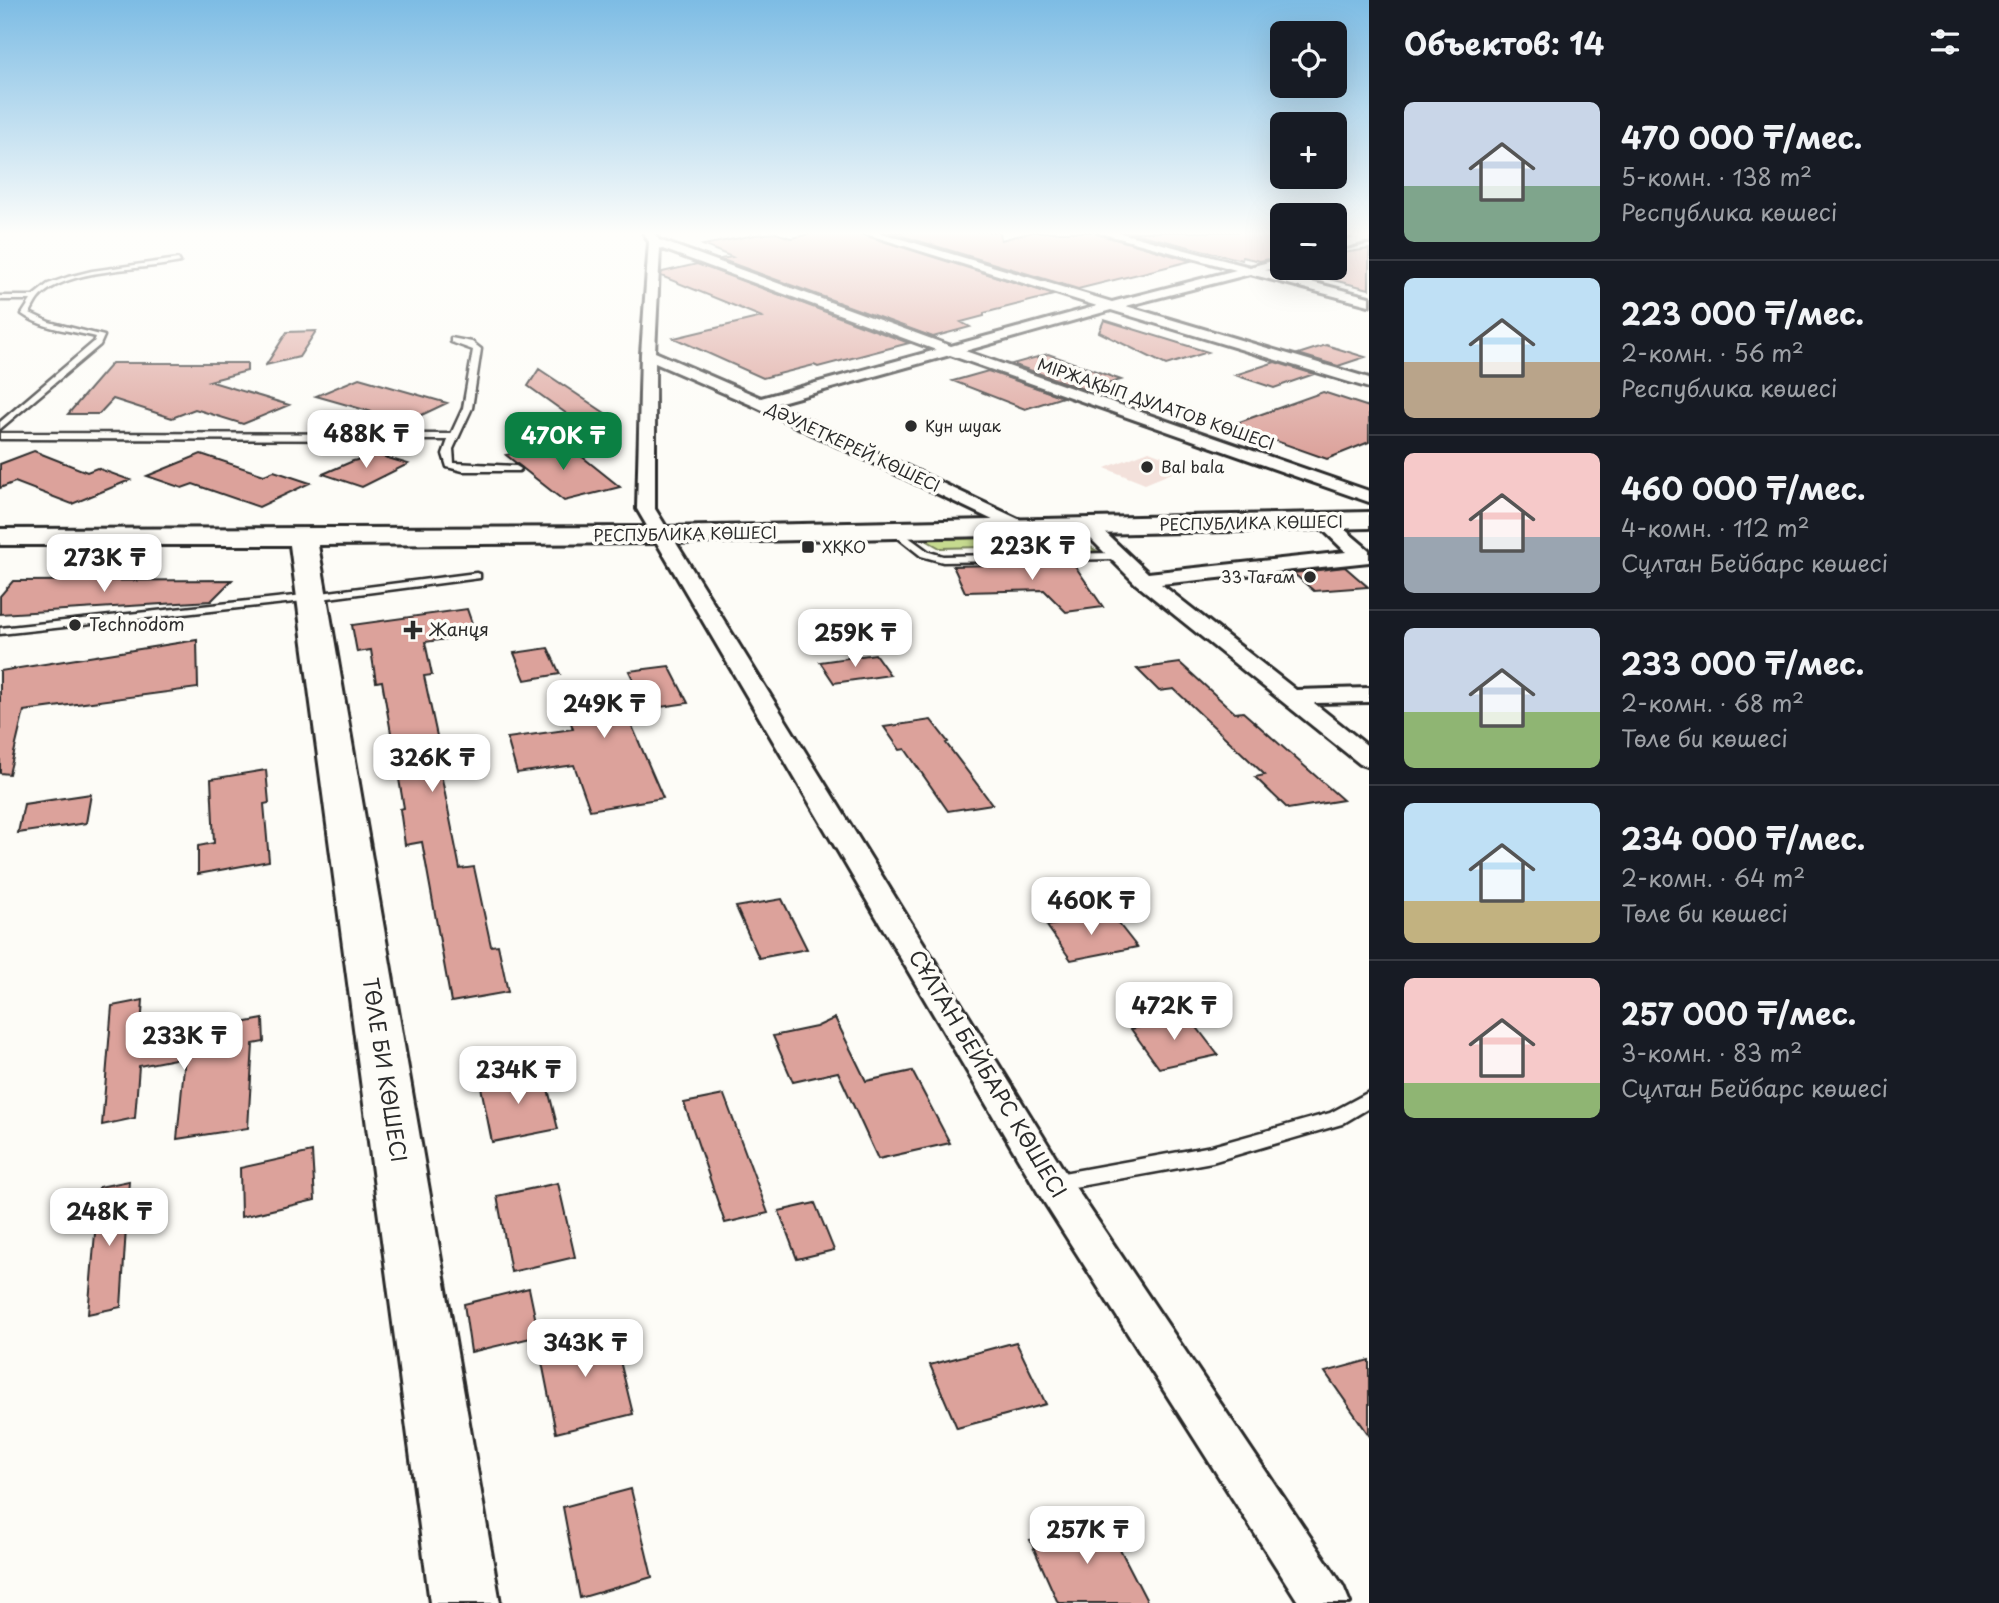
<!DOCTYPE html>
<html lang="ru">
<head>
<meta charset="utf-8">
<style>
  :root { --surface:#171b24; --page:#20242c; --text:#f1f3f6; --muted:#9ea1a6; --line:#363941; --accent:#0b8043 }
  body { margin:0; font-family:"Playpen Sans",sans-serif; background:var(--page); color:var(--text); height:100vh; display:flex; flex-direction:column; font-size:26px; white-space:nowrap }
  * { box-sizing:border-box; margin:0 }
  p { font-size:23px; color:var(--muted) }
  .icon { flex:none; width:38px; height:38px; fill:none; stroke:currentColor; stroke-width:2; stroke-linecap:round; stroke-linejoin:round }
  .map { position:relative; flex:1; overflow:hidden }
  .sheet { display:flex; flex-direction:column; background:var(--surface); width:630px }
  .sheet>* { flex:none }
  .controls { position:absolute; left:1270px; top:21px; display:grid; gap:14px }
  .controls a { display:grid; place-items:center; width:77px; height:77px; border-radius:10px; background:var(--surface); box-shadow:0 7px 28px #0002; font-size:35px }
  .price { position:absolute; translate:-50% -60px; padding:0 16px; border-radius:14px; background:#fff; color:#222; font-size:23px; line-height:46px; filter:drop-shadow(0 2px 4px #0008) }
  .price::after { content:''; position:absolute; left:50%; top:42px; width:21px; height:16px; margin-left:-10px; background:inherit; clip-path:polygon(0 0,100% 0,50% 100%) }
  .price.active { background:var(--accent); color:#fff }
  ul { padding:0; list-style:none }
  li { display:flex; align-items:center; gap:21px; height:175px; padding:0 35px }
  li+li { border-top:2px solid var(--line) }
  li span { display:grid; place-items:center; flex:none; width:196px; height:140px; border-radius:10px; color:#555 }
  li>.icon { margin-inline-start:auto }
  span .icon { width:84px; height:84px; fill:#fffc; stroke-width:1 }
  li b { font-size:30px }
  h2 { display:flex; justify-content:space-between; align-items:center; height:84px; padding:0 35px; font-size:30px }
  main { display:flex; flex:1; min-height:0 }
  .map>svg:first-child { display:block }
  .built { fill:#f3e1db }
  .green { fill:#c6da8f; stroke:#78825d; stroke-width:2 }
  .building { fill:#dca29b; stroke:#2b2b2b; stroke-width:2 }
  .lines { fill:none; stroke-linecap:round; stroke-linejoin:round }
  .lane-casing { stroke:#2b2b2b; stroke-width:5 }
  .street-casing { stroke:#2b2b2b; stroke-width:6 }
  .secondary-casing { stroke:#2b2b2b; stroke-width:6 }
  .lane { fill:#fdfcf7; fill-rule:evenodd }
  .street { fill:#fdfcf7; fill-rule:evenodd }
  .secondary { fill:#fdfcf7; fill-rule:evenodd }
  .poi-dot { fill:#2b2b2b; stroke:#fdfcf7; stroke-width:2.5 }
  .labels { text-anchor:middle; stroke-width:7; stroke-linejoin:round; paint-order:stroke }
  .far-street-label { font-size:16px; fill:#2b2b2b; stroke:#fdfcf7 }
  .far-poi-label { font-size:16px; fill:#2b2b2b; stroke:#fdfcf7; text-anchor:start }
  .poi-label { font-size:18px; fill:#2b2b2b; stroke:#fdfcf7; text-anchor:start }
  .near-street-label { font-size:21px; fill:#2b2b2b; stroke:#fdfcf7 }
</style>
</head>
<body>
<main>
<div class="map">
<svg width="1369" height="1603" viewBox="0 0 1369 1603">
  <rect width="100%" height="100%" fill="#fdfcf7"/>
  <filter id="ink" filterUnits="userSpaceOnUse"><feTurbulence type="fractalNoise" baseFrequency=".0143" numOctaves="2"/><feDisplacementMap in="SourceGraphic" scale="14" xChannelSelector="R" yChannelSelector="G"/><feConvolveMatrix kernelMatrix="1 2 1 2 8 2 1 2 1" color-interpolation-filters="sRGB"/></filter>
  <g filter="url(#ink)">
    <path class="built" d="M1149 451 1189 466 1145 484 1105 468Z"/>
    <path class="green" d="M1064 536 1076 539 1097 551 1084 552 1071 545 940 548 924 539Z"/>
    <path class="building" d="M820 232H858L1054 295 984 313V316L961 322 970 327 933 337 720 259 732 257 703 245 755 235 776 233 791 238Z
      M889 232H1000L1001 240 1033 232H1095L1191 261 1078 289Z
      M1129 232H1268L1269 237 1283 234V256L1260 261 1242 257V260Z
      M1369 249V289L1285 268H1335V254Z
      M697 264 909 343 818 367 814 365 763 378 674 338 762 317 661 276 662 272Z
      M1104 320 1208 352 1166 365 1099 332Z
      M316 331 299 357 266 365 287 332Z
      M1326 345 1365 357 1338 366 1298 354Z
      M1048 354 1121 380 1086 390 1012 364Z
      M1275 362 1314 374 1274 388 1235 375Z
      M112 363H247V371L209 381 289 405 243 424 195 409 172 418 113 399 99 414H68Z
      M539 369 611 417 581 424 528 386Z
      M988 371 1063 397 1025 409 953 381Z
      M359 378 447 403 407 422 316 396Z
      M1323 392 1369 407V442L1327 459 1231 425Z
      M565 443 620 487 564 501 506 455Z
      M34 451 87 472 97 468 130 480 72 504 15 482 0 488V464Z
      M201 454 264 475 274 471 310 483 259 507 193 484 182 488 147 476Z
      M378 455 408 464 362 487 323 474 353 461Z
      M1073 563 1103 607 1066 612 1044 590 965 592 953 566Z
      M1345 567 1368 587 1314 591 1293 573Z
      M232 580 211 601 0 614V596L13 581Z
      M467 609 476 635 425 642 432 675 424 676 445 773 441 774 460 869 474 867 491 946 498 945 508 992 451 1002 422 842 405 845 400 809 404 808 382 681 376 682 371 650 357 652 352 625Z
      M197 640 198 688 24 711 9 774 0 773V671Z
      M548 648 560 674 525 680 514 653Z
      M875 654 890 675 834 683 820 662Z
      M1180 663 1235 713 1243 712 1343 800 1288 809 1255 777 1265 775 1174 689 1159 691 1137 669Z
      M669 666 688 703 626 712 663 798 590 810 574 765 517 773 507 738 573 729 561 693 635 683 629 671Z
      M931 720 948 742 946 743 992 804 948 811 905 749 900 750 884 727Z
      M266 770 269 803 264 804 269 861 198 874V846L214 843 211 779Z
      M91 794 86 823 18 833 24 804Z
      M782 899 807 949 759 958 736 907Z
      M1111 914 1137 947 1071 960 1047 926Z
      M143 1000 140 1042 263 1019 264 1042 253 1044 248 1128 177 1139 185 1057 139 1066 135 1118 102 1125 112 1006Z
      M1189 1017 1218 1055 1159 1068 1131 1029Z
      M835 1018 866 1081 912 1071 950 1143 878 1159 838 1072 793 1082 773 1036 816 1027Z
      M543 1069 558 1129 492 1142 480 1082Z
      M724 1095 768 1213 725 1223 684 1103Z
      M312 1152 315 1200 241 1217 240 1168Z
      M129 1181 121 1307 88 1314 99 1187Z
      M558 1183 575 1257 511 1272 497 1196Z
      M815 1203 834 1250 797 1259 779 1211Z
      M529 1288 539 1336 471 1352 464 1304Z
      M611 1324 633 1414 556 1433 538 1342Z
      M1016 1342 1046 1404 957 1428 930 1365Z
      M1369 1360V1435L1325 1372Z
      M631 1489 652 1577 580 1598 563 1507Z
      M1104 1518 1148 1603H1058L1030 1540Z"/>
    <g class="lines">
      <g class="lane-casing">
        <path id="lane" d="M178 259 180 262C141 271 66 267 38 299 35 303 32 309 30 313L49 322 104 336 100 345 0 429V422L94 342 96 337C71 330 44 330 22 314L31 300H0V296H33L48 284 68 277 92 271Z
          M451 338 472 342 481 349 472 408 453 449 454 463 516 466 521 469 519 471H463L447 467 443 454 448 440 0 439V433L451 434 463 408 473 350 451 342Z
          M896 528 929 552 943 556 1116 553 1121 556 1116 559 943 562 921 556 892 533V529Z
          M476 573 480 574V578L313 600 0 634V628L313 594Z
          M1369 1092V1108L1342 1124 1212 1162 1052 1191 1045 1189 1042 1183 1045 1177 1052 1175 1212 1146 1330 1113Z"/>
      </g>
      <g class="street-casing">
        <path id="street" d="M643 232H654L659 240 951 346 1097 306 860 232H878L1112 302 1236 270 1097 232H1117L1250 267 1283 258V266L1265 270 1369 297V305L1250 274 1126 306 1369 378V388L1111 310 965 351 1369 491V502L950 355 774 404 1029 524 1032 528 1022 534 754 406 655 363V509L1065 1172 1343 1586 1350 1603H1299L1039 1194 637 509 641 354 649 242ZM660 248 936 350 761 398 655 352Z
          M1369 234V241L1335 250V243Z
          M1323 515 1330 517 1369 550V562L1161 584 1296 690 1369 688V702L1314 703 1369 747V767L1360 764 1136 584 1079 527 1081 523H1095L1148 573 1346 552 1314 521Z"/>
      </g>
      <g class="secondary-casing">
        <path id="secondary" d="M1340 232H1369V242L1342 235Z
          M1369 512V528L664 543 318 545 500 1603H430L290 545H0V529L664 527Z"/>
      </g>
      <use href="#lane" class="lane"/>
      <use href="#street" class="street"/>
      <use href="#secondary" class="secondary"/>
    </g>
  </g>
  <linearGradient id="sky" x2="0" y2="1"><stop stop-color="#7dbce4"/><stop offset="0.51" stop-color="#fefefb"/><stop offset="1" stop-color="#fefefb" stop-opacity="0"/></linearGradient>
  <rect width="1369" height="457" fill="url(#sky)"/>
  <g class="poi-dot">
    <circle cx="911" cy="426" r="7"/>
    <circle cx="1147" cy="467" r="7"/>
    <rect x="801" y="540" width="14" height="14" rx="3.5"/>
    <circle cx="1310" cy="577" r="7"/>
    <circle cx="75" cy="625" r="7"/>
    <path d="M409.5 619.5h7v7h7v7h-7v7h-7v-7h-7v-7h7z"/>
  </g>
  <g class="labels">
    <g class="far-street-label">
      <text transform="translate(1156 404) rotate(19)" y="6">МІРЖАҚЫП ДУЛАТОВ КӨШЕСІ</text>
      <text transform="translate(853 447) rotate(25)" y="6">ДӘУЛЕТКЕРЕЙ КӨШЕСІ</text>
      <text transform="translate(1251 523) rotate(-1)" y="6">РЕСПУБЛИКА КӨШЕСІ</text>
      <text transform="translate(685 534) rotate(-1)" y="6">РЕСПУБЛИКА КӨШЕСІ</text>
    </g>
    <g class="far-poi-label">
      <text x="925" y="432">Кун шуак</text>
      <text x="1161" y="473">Bal bala</text>
      <text x="822" y="553">ХҚКО</text>
      <text x="1296" y="583" text-anchor="end">33 Тағам</text>
    </g>
    <g class="poi-label">
      <text x="89" y="631">Technodom</text>
      <text x="429" y="636">Жанұя</text>
    </g>
    <g class="near-street-label">
      <text transform="translate(384 1070) rotate(81)" y="7">ТӨЛЕ БИ КӨШЕСІ</text>
      <text transform="translate(987 1074) rotate(59)" y="7">СҰЛТАН БЕЙБАРС КӨШЕСІ</text>
    </g>
  </g>
</svg>
<div class="controls">
<a><svg class="icon" aria-label="locate" viewBox="0 0 24 24"><circle cx="12" cy="12" r="6"/><path d="M12 2v4M12 18v4M2 12h4M18 12h4"/></svg></a>
<a>+</a>
<a>−</a>
</div>
<b class="price" style="left:366px;top:470px">488K ₸</b>
<b class="price active" style="left:563px;top:472px">470K ₸</b>
<b class="price" style="left:1032px;top:582px">223K ₸</b>
<b class="price" style="left:104px;top:594px">273K ₸</b>
<b class="price" style="left:855px;top:669px">259K ₸</b>
<b class="price" style="left:604px;top:740px">249K ₸</b>
<b class="price" style="left:432px;top:794px">326K ₸</b>
<b class="price" style="left:1091px;top:937px">460K ₸</b>
<b class="price" style="left:1174px;top:1042px">472K ₸</b>
<b class="price" style="left:184px;top:1072px">233K ₸</b>
<b class="price" style="left:518px;top:1106px">234K ₸</b>
<b class="price" style="left:109px;top:1248px">248K ₸</b>
<b class="price" style="left:585px;top:1379px">343K ₸</b>
<b class="price" style="left:1087px;top:1566px">257K ₸</b>
</div>
<section class="sheet">
<h2>Объектов: 14<svg class="icon" aria-label="filters" viewBox="0 0 24 24"><path d="M4 7h16M4 17h16"/><circle cx="9" cy="7" r="2"/><circle cx="15" cy="17" r="2"/></svg></h2>
<ul>
<li><span style="background:linear-gradient(#c9d6e8 60%,#7fa58c 0)"><svg class="icon" aria-label="home" viewBox="0 0 24 24"><path d="M3 11l9-7 9 7M6 9v11h12V9"/></svg></span><div><b>470 000 ₸/мес.</b><p>5-комн. · 138 m²</p><p>Республика көшесі</p></div></li>
<li><span style="background:linear-gradient(#bfe0f5 60%,#b9a48a 0)"><svg class="icon" aria-label="home" viewBox="0 0 24 24"><path d="M3 11l9-7 9 7M6 9v11h12V9"/></svg></span><div><b>223 000 ₸/мес.</b><p>2-комн. · 56 m²</p><p>Республика көшесі</p></div></li>
<li><span style="background:linear-gradient(#f6c9c9 60%,#9aa5b1 0)"><svg class="icon" aria-label="home" viewBox="0 0 24 24"><path d="M3 11l9-7 9 7M6 9v11h12V9"/></svg></span><div><b>460 000 ₸/мес.</b><p>4-комн. · 112 m²</p><p>Сұлтан Бейбарс көшесі</p></div></li>
<li><span style="background:linear-gradient(#c9d6e8 60%,#8fb573 0)"><svg class="icon" aria-label="home" viewBox="0 0 24 24"><path d="M3 11l9-7 9 7M6 9v11h12V9"/></svg></span><div><b>233 000 ₸/мес.</b><p>2-комн. · 68 m²</p><p>Төле би көшесі</p></div></li>
<li><span style="background:linear-gradient(#bfe0f5 70%,#c2b280 0)"><svg class="icon" aria-label="home" viewBox="0 0 24 24"><path d="M3 11l9-7 9 7M6 9v11h12V9"/></svg></span><div><b>234 000 ₸/мес.</b><p>2-комн. · 64 m²</p><p>Төле би көшесі</p></div></li>
<li><span style="background:linear-gradient(#f6c9c9 75%,#8fb573 0)"><svg class="icon" aria-label="home" viewBox="0 0 24 24"><path d="M3 11l9-7 9 7M6 9v11h12V9"/></svg></span><div><b>257 000 ₸/мес.</b><p>3-комн. · 83 m²</p><p>Сұлтан Бейбарс көшесі</p></div></li>
</ul>
</section>
</main>
</body>
</html>
